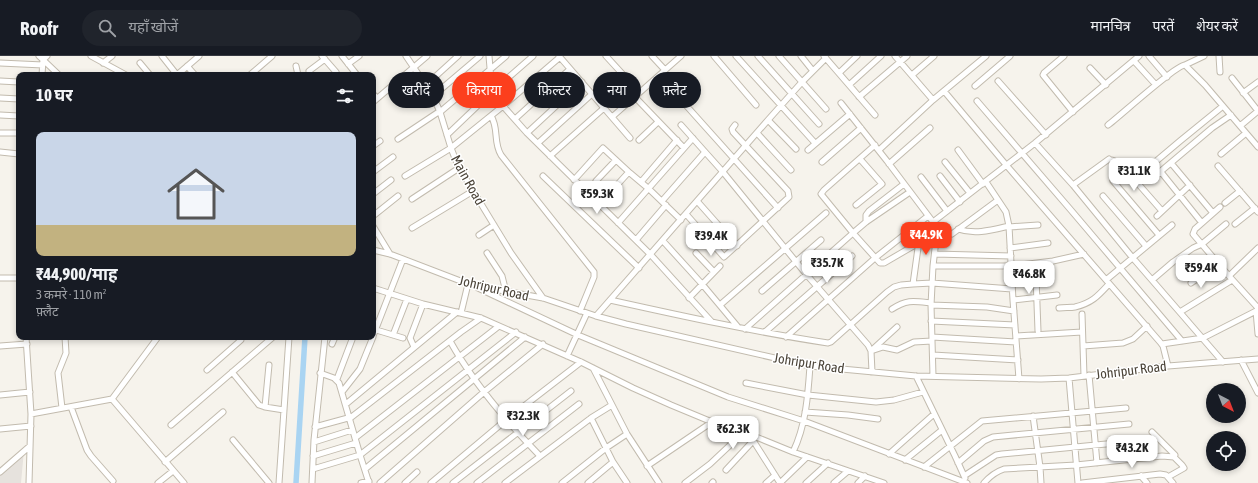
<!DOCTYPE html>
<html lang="hi">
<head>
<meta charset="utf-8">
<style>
  :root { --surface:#171b24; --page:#20242c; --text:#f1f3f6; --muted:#9ea1a6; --line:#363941; --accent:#fc3f1d }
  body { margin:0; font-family:"Asap Condensed","Noto Sans Devanagari",sans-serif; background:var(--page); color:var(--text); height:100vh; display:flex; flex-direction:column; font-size:15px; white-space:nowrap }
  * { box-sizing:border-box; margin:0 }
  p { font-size:13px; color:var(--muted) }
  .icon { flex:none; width:22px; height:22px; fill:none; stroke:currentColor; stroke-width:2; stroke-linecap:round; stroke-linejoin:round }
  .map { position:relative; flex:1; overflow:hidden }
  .sheet { position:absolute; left:16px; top:16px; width:360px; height:268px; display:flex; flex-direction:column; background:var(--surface); border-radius:8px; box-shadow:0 2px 6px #0003 }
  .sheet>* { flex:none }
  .banner { position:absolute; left:388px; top:16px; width:380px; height:36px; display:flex; gap:8px }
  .needle { width:26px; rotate:138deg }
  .controls { position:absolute; left:1206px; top:327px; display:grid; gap:8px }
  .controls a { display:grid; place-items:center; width:40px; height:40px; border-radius:50%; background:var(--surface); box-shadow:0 2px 6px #0003; font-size:20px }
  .price { position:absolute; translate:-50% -34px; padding:0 9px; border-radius:8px; background:#fff; color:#222; font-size:13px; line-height:26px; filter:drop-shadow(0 1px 2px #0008) }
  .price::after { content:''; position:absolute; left:50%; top:24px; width:12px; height:9px; margin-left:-6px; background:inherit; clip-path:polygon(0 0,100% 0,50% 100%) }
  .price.on { background:var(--accent); color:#fff }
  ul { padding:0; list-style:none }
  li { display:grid; align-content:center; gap:8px; height:212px; padding:0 20px }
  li+li { border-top:1px solid var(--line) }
  li span { display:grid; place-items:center; height:124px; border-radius:8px; color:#555 }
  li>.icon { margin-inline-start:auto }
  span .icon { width:72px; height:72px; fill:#fffc; stroke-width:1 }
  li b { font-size:17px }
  h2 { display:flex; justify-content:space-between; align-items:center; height:48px; padding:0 20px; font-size:17px }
  .tag { padding:0 14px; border-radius:18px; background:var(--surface); box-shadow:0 2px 6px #0003; font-size:14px; line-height:36px }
  .tag.on { background:var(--accent); color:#fff }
  header { display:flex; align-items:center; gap:24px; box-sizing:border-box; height:56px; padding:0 20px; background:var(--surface); border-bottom:1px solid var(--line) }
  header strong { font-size:19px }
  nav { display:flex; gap:22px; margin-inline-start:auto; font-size:14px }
  .search { width:280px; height:36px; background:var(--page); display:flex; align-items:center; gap:10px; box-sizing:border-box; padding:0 14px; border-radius:22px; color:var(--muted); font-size:15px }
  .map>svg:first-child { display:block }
  .industrial { fill:#e6e2dd }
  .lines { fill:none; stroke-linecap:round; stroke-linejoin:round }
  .canal { stroke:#a9d4f2; stroke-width:5.5 }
  .minor-casing { stroke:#c2bbae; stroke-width:7 }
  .minor { stroke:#fff; stroke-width:5 }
  .labels { text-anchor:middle; stroke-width:3; stroke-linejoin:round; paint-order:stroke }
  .street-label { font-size:14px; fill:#4b4439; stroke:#fff }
</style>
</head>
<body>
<header>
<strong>Roofr</strong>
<div class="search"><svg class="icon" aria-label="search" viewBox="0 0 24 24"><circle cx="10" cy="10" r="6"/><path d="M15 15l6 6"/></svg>यहाँ खोजें</div>
<nav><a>मानचित्र</a><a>परतें</a><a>शेयर करें</a></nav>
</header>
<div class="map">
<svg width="1258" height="427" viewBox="0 0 1258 427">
  <rect width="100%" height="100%" fill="#f6f3ec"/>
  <path class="industrial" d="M24 394 21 427H0V414Z"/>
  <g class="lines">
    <path class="canal" d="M296 427 305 281"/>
    <g class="minor-casing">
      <path id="minor" d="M39 0 59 19
        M91 0 126 19
        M162 0 177 19
        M322 0 336 16
        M342 0 357 19
        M406 0 433 40 440 56 451 92 458 110 511 197 543 242
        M489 0 492 36
        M559 0 630 82
        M606 0 639 36
        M652 0 665 14
        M714 0 756 49
        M736 0 815 87
        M758 0 819 68
        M779 0 826 53
        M801 0 813 15
        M824 0 875 59
        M895 0 933 44
        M1064 0 1044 17 1043 19 1073 56
        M1149 0 1167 21
        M1219 0 1220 16
        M1134 5 1156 29
        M0 7 43 9
        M103 7 112 0
        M140 7 150 19
        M348 8 359 0
        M1185 9 1204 0
        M187 10 195 19
        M296 10 298 19
        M1090 12 1106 29
        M309 15 325 3
        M839 17 857 0
        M42 19 43 4 47 0
        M177 19 199 0
        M250 19 272 0
        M912 19 934 0
        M1232 22 1258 55
        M0 25 19 26
        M998 25 1046 79
        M666 27 778 152
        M426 29 458 0
        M849 29 881 0
        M975 30 1010 0
        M944 35 1007 110 1160 286 1163 290 1168 310
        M1243 37 1258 26
        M373 38 377 42
        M433 40 480 0
        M634 40 684 92
        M859 41 907 0
        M0 42 19 43
        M977 45 1070 153 1182 285
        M373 46 427 0
        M841 47 887 105 933 166 936 184 933 210 931 249 933 320
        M503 50 527 77 651 199 711 265
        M440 56 506 0
        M0 59 19 60
        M491 60C499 72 493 86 501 99L594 216V221L580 255
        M612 61 681 0
        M515 63 570 13
        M768 64 796 93
        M681 69 723 116 806 218 868 289 871 295 872 316
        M1108 69C1120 60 1176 9 1185 9L1205 29 1258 91
        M1240 70 1258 55
        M0 77H19
        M527 77 582 26
        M757 77 791 114
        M447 79 492 36 533 0
        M398 83 440 55
        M639 84 658 66
        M538 87 592 38
        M1035 87 1073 129 1132 201 1223 306
        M875 89 824 134 821 138 853 177 880 207H884L915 189H917L918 192 913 228
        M373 90 380 85
        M808 94 850 58
        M879 94 933 44 986 0
        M958 94 983 128
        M0 96 19 98
        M1221 98 1246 77
        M550 100 604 52
        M1112 104 1120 107 1162 155
        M822 106 861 72
        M945 106 970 137
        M1171 107 1213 157
        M889 108 930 72
        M1218 110 1258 156
        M373 116 393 101
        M1161 116 1202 167
        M405 120 451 92 503 50 560 1
        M543 120 639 212
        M940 120 960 146
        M921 121 947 155
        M1154 121 1212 72 1231 59
        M1135 123 1180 85 1223 50
        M574 124 603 92 630 117
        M596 125 616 104
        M1113 125 1159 179
        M641 126 677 84
        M986 126 1006 156 1009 170 1013 244 1019 323
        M1073 129 1109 103
        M373 138 391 124
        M1103 140 1146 190
        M412 143 459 112
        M662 145 705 96
        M697 145 737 190
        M1225 147 1240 135
        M599 149 627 118 630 117 649 133 681 164
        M856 149 882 128 860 103
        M1220 151 1195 173 1193 178 1229 220
        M686 158 724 201 789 141 788 135 733 76 732 73 735 69
        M373 160 398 140
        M1157 160 1190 129
        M866 166V159L869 155 904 128
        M933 166 1035 87 1139 0
        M618 167 693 82
        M1235 168 1255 152
        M373 170 390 198
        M1009 171 1038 169
        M412 172 473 135
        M958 173C975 179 992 174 1009 170
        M952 178 998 144
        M479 179 494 169
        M636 184 666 149
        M663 185 702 228 738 271
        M1010 192 1048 187
        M1258 192 1229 220 1258 252
        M373 194 390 198 471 229 543 242 596 260 626 268 810 310 916 320 1041 323 1069 322 1168 310 1258 303
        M487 197 502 220 506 236
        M696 197 714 216
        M935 198 1011 200
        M933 210H1011L1053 205 1084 198
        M0 222H19
        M1106 224 1172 169
        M1152 224 1173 206 1193 192 1202 188 1226 168
        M1191 227 1219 208
        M373 232 423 248 481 262 581 306 633 332 671 349 712 366 744 376 793 396 884 427
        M478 232 578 279 728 341 804 365 967 427
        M762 235 821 184
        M689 242 720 210
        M610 244C682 260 755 276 828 287L831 286 887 236 894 231 901 229 913 228 932 227 1012 233
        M1013 244 1057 239
        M720 249 826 157
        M931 249 987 251 1014 255
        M1059 252C1064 251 1070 252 1075 251 1092 247 1098 240 1109 228
        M892 253C907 243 914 245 931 247
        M1256 255 1258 278
        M1180 256 1232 224
        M461 257 468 228
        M1082 258 1084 320
        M596 260 768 64 802 26 826 2
        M931 265 1015 269
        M373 273 403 282
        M745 273 853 177 866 166 910 136
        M1038 275 1036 221 1038 218 1044 215 1045 206
        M765 276 852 200
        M393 279 407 243
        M373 280 403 203
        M1016 280 1082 276
        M26 281 31 358 29 427
        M786 281 875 202 928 160
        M932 281 1016 286
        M450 285C474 328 506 365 540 400
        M332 288 335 281
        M1162 288 1203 282 1258 254
        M0 290 27 288
        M1083 290 1123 287 1133 283 1147 270
        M414 291 410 282 423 248
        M873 293 897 271
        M871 295 883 291 897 294 914 286 932 285
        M933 299 1018 304
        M567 300 587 257
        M1241 304 1258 337
        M593 312 627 378 659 427
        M207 314 241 284V281
        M232 316 259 349 265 351 284 354
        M320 317 334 322 339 327 360 399 369 427
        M1089 319 1097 407
        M916 320 955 400 965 422
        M1069 322 1078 427
        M337 323 353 281
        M746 327 808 339 876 346 894 344 923 336
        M342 336 360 313 373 281
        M0 339 30 336
        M112 343 184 427
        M346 348 457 256
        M71 351 87 394 91 400 113 425
        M265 351 269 309
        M62 352 58 317 66 297 65 281
        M805 356 848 359 878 363
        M31 358 112 343 158 281
        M1033 360 1040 411 1041 427
        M591 362 613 406 627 427
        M349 363 461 276 481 262
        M171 369 273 281
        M315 371 348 362
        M0 373 31 370
        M1152 376 1175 399 1174 401 1182 409 1184 412 1168 421
        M749 378 780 427
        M355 382 499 270
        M233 384 269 427
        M314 386 352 374
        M793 396C806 369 808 339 810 310
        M889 398 934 358
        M313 400 356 387
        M905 404 942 374
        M165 406 223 356
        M958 407 984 385 993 381 1129 368
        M647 410 712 366
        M924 411 982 365 1126 352
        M313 413 360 399 516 276
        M365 413 525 281
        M726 414 753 385
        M0 416 30 390
        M964 420 996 399 1002 398 1137 385
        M1141 420 1147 427
        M158 427 173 415
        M279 427 289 281
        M312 427 314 384 325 281
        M361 427 369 425
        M380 427 484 336 543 288
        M405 427 417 416
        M431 427 506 364 581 306
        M453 427 571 335
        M477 427 579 348
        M505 427 591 362 612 349
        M562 427 606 392 627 378
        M588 427 613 406
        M685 427 710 408 744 376
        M712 427 713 426
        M766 427 775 419
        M780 427 807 401
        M806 427 828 407
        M834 427 848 415
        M858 427 865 420
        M984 427C990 420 995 416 1004 413L1076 409 1162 400 1174 401
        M1082 427 1160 418 1166 419 1173 427"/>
    </g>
    <use href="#minor" class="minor"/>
  </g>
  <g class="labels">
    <g class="street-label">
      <text transform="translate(468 124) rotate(61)" y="5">Main Road</text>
      <text transform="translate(494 232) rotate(13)" y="5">Johripur Road</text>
      <text transform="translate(809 307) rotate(9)" y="5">Johripur Road</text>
      <text transform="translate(1131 314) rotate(-7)" y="5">Johripur Road</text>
    </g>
  </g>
</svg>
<div class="controls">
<a><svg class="needle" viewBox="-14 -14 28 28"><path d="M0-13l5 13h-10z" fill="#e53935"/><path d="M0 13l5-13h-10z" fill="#9ea1a6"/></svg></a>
<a><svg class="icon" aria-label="locate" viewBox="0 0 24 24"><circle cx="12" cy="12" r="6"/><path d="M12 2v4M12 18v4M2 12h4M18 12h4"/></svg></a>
</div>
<b class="price" style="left:1134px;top:136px">₹31.1K</b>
<b class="price" style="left:597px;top:159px">₹59.3K</b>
<b class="price on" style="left:926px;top:200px">₹44.9K</b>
<b class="price" style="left:711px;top:201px">₹39.4K</b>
<b class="price" style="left:827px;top:228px">₹35.7K</b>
<b class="price" style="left:1201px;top:233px">₹59.4K</b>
<b class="price" style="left:1029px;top:239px">₹46.8K</b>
<b class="price" style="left:523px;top:381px">₹32.3K</b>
<b class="price" style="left:733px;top:394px">₹62.3K</b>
<b class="price" style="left:1132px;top:413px">₹43.2K</b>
<div class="banner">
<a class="tag">खरीदें</a>
<a class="tag on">किराया</a>
<a class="tag">फ़िल्टर</a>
<a class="tag">नया</a>
<a class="tag">फ़्लैट</a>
</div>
<section class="sheet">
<h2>10 घर<svg class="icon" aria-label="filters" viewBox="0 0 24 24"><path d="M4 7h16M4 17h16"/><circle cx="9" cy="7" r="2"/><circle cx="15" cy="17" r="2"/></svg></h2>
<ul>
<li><span style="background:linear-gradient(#c9d6e8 75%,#c2b280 0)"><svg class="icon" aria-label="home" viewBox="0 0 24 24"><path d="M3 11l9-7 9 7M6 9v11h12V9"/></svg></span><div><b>₹44,900/माह</b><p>3 कमरे · 110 m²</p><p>फ़्लैट</p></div></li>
</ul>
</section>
</div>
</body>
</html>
